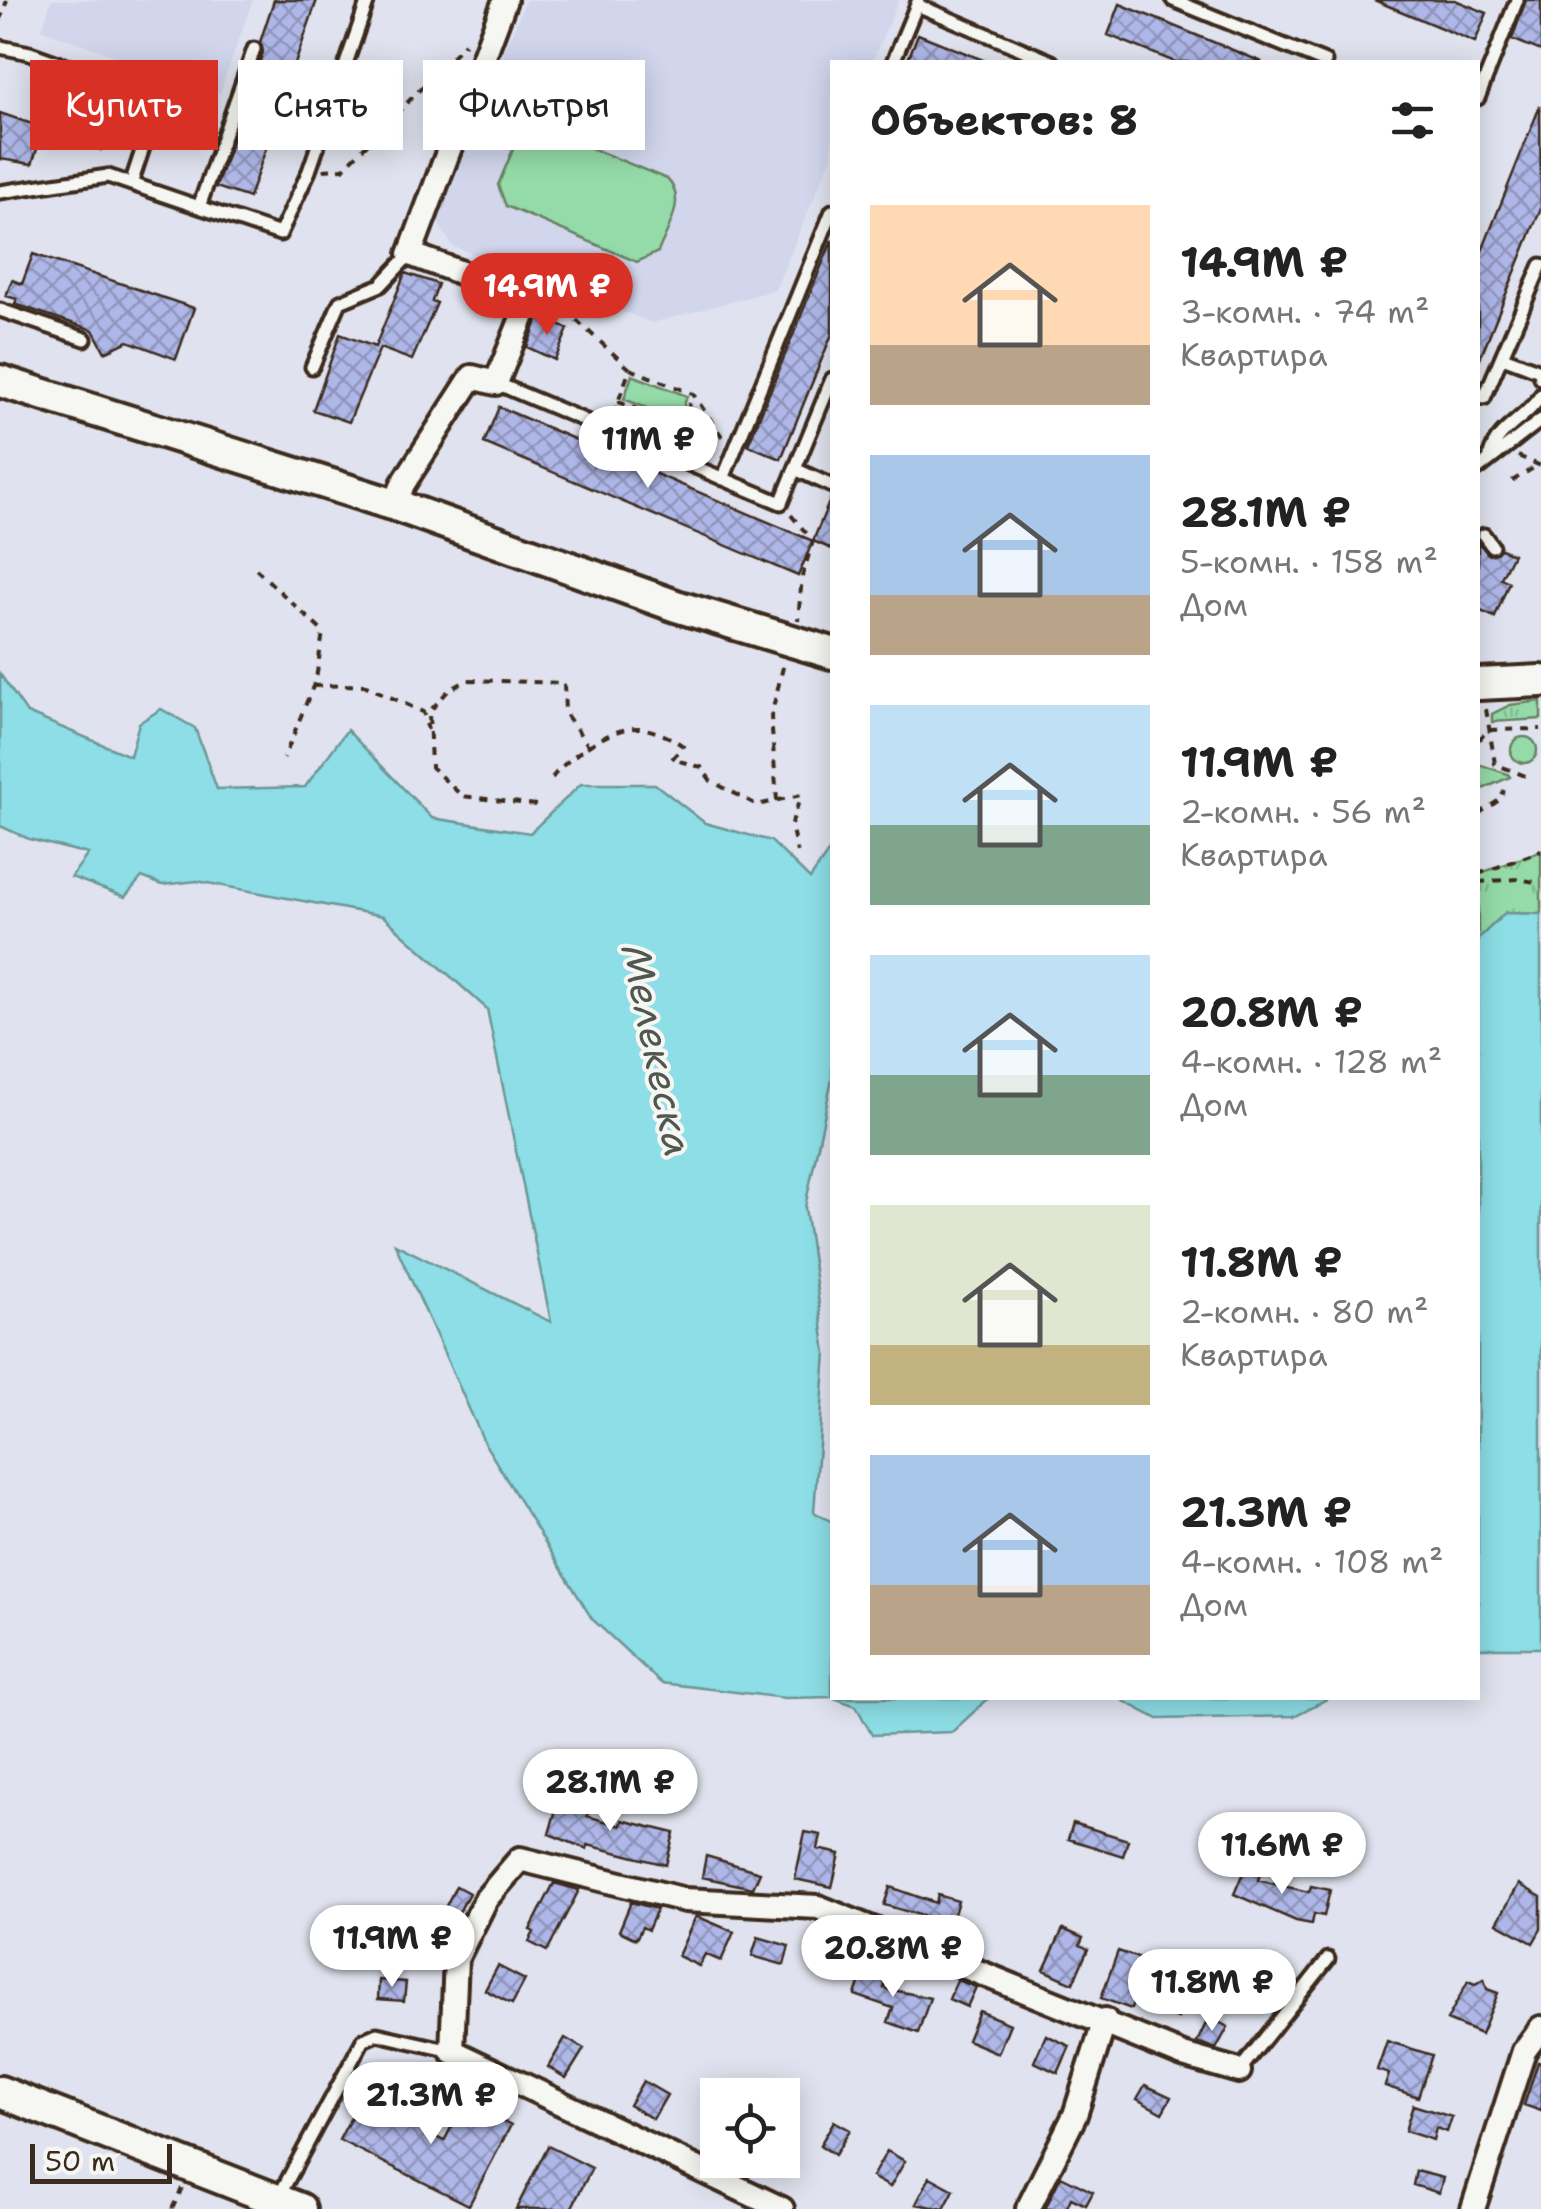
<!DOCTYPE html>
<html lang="ru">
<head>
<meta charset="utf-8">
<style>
  :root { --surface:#fff; --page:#f2f2f2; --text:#222; --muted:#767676; --accent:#d93025 }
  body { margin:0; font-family:"Shantell Sans",sans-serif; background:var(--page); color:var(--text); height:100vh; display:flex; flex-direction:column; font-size:38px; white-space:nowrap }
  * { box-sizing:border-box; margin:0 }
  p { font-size:32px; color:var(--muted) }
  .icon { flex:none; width:55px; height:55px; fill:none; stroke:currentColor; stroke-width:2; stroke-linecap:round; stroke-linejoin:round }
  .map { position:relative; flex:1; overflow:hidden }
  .details { position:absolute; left:830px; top:60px; width:650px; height:1640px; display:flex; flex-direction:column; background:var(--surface); border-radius:0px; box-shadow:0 5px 25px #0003 }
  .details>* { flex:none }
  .top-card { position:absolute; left:30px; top:60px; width:650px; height:90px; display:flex; gap:20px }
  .controls { position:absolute; left:700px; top:2078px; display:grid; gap:20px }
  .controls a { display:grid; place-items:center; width:100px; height:100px; border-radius:0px; background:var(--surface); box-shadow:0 5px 25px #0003; font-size:50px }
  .scale { position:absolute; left:30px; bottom:25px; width:142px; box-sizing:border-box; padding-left:10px; border:5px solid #3b2a1e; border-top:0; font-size:28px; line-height:35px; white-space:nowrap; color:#3b2a1e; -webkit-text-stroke:8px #f6f6f2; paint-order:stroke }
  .price { position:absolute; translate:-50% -85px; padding:0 22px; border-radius:35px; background:#fff; color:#222; font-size:32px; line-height:65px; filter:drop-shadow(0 2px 5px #0008) }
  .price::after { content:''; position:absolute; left:50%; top:60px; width:30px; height:22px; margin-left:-15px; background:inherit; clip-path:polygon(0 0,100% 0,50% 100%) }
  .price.current { background:var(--accent); color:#fff }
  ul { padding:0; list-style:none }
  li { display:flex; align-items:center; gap:30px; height:250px; padding:0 40px }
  li span { display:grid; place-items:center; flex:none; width:280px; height:200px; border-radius:0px; color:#555 }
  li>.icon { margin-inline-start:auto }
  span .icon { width:120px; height:120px; fill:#fffc; stroke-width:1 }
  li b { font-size:42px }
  h2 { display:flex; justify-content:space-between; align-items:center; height:120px; padding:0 40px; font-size:42px }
  .chip { padding:0 35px; border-radius:0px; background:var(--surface); box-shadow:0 5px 25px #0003; font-size:35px; line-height:90px }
  .chip.current { background:var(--accent); color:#fff }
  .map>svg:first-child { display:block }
  .built { fill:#d1d6ed }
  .grass { fill:url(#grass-tufts); stroke:#688264; stroke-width:2.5 }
  .green { fill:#95dba9; stroke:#688264; stroke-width:2.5 }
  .water { fill:#8ddee6; stroke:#6c9696; stroke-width:2.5 }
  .building { fill:url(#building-cross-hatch); stroke:#3b2a1e; stroke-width:2.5 }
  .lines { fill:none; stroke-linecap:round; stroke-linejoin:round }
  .lane-casing { stroke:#3b2a1e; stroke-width:19 }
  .street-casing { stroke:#3b2a1e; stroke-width:30 }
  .secondary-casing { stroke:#3b2a1e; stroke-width:38 }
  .path { stroke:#3b2a1e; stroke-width:4; stroke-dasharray:8 8; stroke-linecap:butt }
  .lane { stroke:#f6f6f2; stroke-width:11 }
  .street { stroke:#f6f6f2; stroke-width:22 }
  .secondary { stroke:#f6f6f2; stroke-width:30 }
  .labels { text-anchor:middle; stroke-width:8; stroke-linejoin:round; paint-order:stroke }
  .water-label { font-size:40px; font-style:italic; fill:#505750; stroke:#f6f6f2 }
</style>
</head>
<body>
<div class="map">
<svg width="1541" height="2209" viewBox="0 0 1541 2209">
  <defs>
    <pattern id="grass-tufts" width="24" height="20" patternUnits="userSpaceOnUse" patternTransform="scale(2.5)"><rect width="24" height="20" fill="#95dba9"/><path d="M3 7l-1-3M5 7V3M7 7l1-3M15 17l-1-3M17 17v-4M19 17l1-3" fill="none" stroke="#81bc91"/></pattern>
    <pattern id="building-cross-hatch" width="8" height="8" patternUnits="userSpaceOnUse" patternTransform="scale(2.5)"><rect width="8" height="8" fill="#aeb7e8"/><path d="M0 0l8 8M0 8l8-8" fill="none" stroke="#8f95bb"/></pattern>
  </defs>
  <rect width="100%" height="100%" fill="#e0e3ef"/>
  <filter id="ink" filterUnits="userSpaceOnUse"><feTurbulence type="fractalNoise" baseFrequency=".01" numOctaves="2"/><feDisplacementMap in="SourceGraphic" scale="20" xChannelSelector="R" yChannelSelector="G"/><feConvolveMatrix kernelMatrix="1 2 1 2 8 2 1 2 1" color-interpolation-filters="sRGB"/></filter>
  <g filter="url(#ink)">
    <path class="built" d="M51 0H253L220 93 42 30Z
      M526 0H899L872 62H832V156L775 290 652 323 452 246 434 217Z"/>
    <path class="grass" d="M1541 701V719L1492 722V714L1510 705Z
      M1511 750a13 13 0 1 1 26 0a13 13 0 1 1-26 0Z
      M1478 764 1508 774 1510 777 1478 791Z
      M1541 851V914L1505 913 1478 939V874Z"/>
    <path class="green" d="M535 125 667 179C688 199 667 229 658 252L637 262 506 206 498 185 520 133Z
      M632 375 687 396 679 421 624 399Z"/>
    <path class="water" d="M0 674 27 713 130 756 139 723 161 709 195 728 217 789 305 787 347 730 432 818 530 833 581 784H655L705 823 771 841 810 879 832 847V1079L805 1207 826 1353 814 1512 832 1522V1697L785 1698 661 1683 592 1619 485 1444 395 1244 551 1322 487 1009 383 916 197 881 162 885 142 877 125 897 71 877 88 854 29 839 0 826Z
      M1505 913 1541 914V1648H1478V939Z
      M834 1698H989L952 1732 872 1735 856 1706Z
      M1118 1698H1117H1329L1294 1716 1158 1719Z"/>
    <path class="building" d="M274 0H317L249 198 216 187 263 52 260 42Z
      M1374 0H1455L1487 13 1475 42Z
      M1526 0H1541V51L1512 39Z
      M1120 4 1262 62H1175L1108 35Z
      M918 34 988 62H907Z
      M58 91 132 116 121 148 104 142 101 150 45 131Z
      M1540 106 1541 208 1478 363V261Z
      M0 113 44 128 32 164 0 159Z
      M832 240V334L781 459 748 445Z
      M33 254 194 308 176 359 128 341 105 352 93 330 15 304 17 299 6 296 12 280 22 284Z
      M405 273 438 284 432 301 437 303 412 360 380 348 349 422 313 410 340 334 375 347Z
      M539 316 568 329 555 360 527 347Z
      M499 407 813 541 798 576 484 443Z
      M832 495V549L813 541Z
      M1478 542 1489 555 1501 549 1513 554 1501 578 1509 582 1495 617 1478 610Z
      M559 1799 590 1809 587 1816 621 1826 622 1820 674 1833 666 1865 588 1845 587 1849 549 1834Z
      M1073 1823 1128 1840 1123 1856 1068 1839Z
      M805 1832 821 1835 818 1849 840 1854 832 1887 795 1879Z
      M706 1856 760 1872 753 1888 702 1877Z
      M1247 1863 1262 1869 1258 1880 1309 1892 1311 1886 1330 1890 1324 1916 1314 1914 1312 1924 1296 1921 1234 1894Z
      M554 1883 579 1890 547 1951 529 1942 534 1932 530 1930Z
      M1519 1884 1541 1897V1929L1533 1943 1497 1923Z
      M456 1886 469 1893 448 1933 436 1926Z
      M890 1887 936 1903 938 1895 958 1901 951 1924 884 1905Z
      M631 1902 657 1909 648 1930 642 1927 636 1939 619 1931Z
      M696 1916 734 1932 721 1961 705 1954 699 1966 678 1956Z
      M404 1917 417 1942 393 1954 380 1930Z
      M1063 1929 1083 1938 1080 1945 1088 1949 1073 1983 1044 1970Z
      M758 1937 789 1946 784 1965 752 1956Z
      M1118 1951 1196 1978 1178 2018 1135 1998 1131 2009 1101 1998Z
      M865 1965 889 1973 884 1988 930 1998 918 2033 888 2022 893 2008 855 1995Z
      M498 1966 525 1980 512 2004 485 1990Z
      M1484 1979 1487 1989 1498 1993 1481 2034 1447 2020 1468 1981 1475 1984Z
      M379 1980 406 1982 404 2001 378 1999Z
      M957 1980 976 1987 967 2007 949 1999Z
      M979 2011 1010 2024 998 2053 967 2040Z
      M1209 2017 1228 2027 1216 2049 1197 2042Z
      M1046 2035 1070 2046 1058 2073 1034 2062Z
      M565 2038 584 2049 566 2078 548 2067Z
      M1387 2041 1432 2055 1418 2097 1385 2086 1389 2074 1377 2070Z
      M1538 2062 1541 2063V2111L1524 2105Z
      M643 2081 667 2095 653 2119 629 2105Z
      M1145 2085 1171 2097 1162 2113 1137 2099Z
      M361 2098 444 2141 465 2101 511 2125 469 2205 339 2140Z
      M1413 2105 1452 2117 1447 2132 1436 2128 1433 2140 1405 2131Z
      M834 2121 850 2130 835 2155 820 2145Z
      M548 2146 592 2168 571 2209H516Z
      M887 2151 905 2161 890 2187 872 2177Z
      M1416 2171 1443 2178 1439 2193 1413 2185Z
      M1061 2176 1093 2192 1086 2205 1071 2198 1066 2209H1045Z
      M930 2177 954 2190 944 2209 916 2204Z"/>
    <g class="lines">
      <g class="lane-casing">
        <path id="lane" d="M1173 0 1325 62
          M917 5 1052 62
          M0 47 30 53 159 99 131 184
          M254 49 199 207 280 234 309 171 368 0
          M893 62 918 2
          M1478 98 1517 0
          M0 192 108 176 199 207
          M0 310 85 339
          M1503 357 1540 371 1541 378
          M312 367 340 302 381 285 410 254
          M496 383 781 503 832 379
          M1484 398 1541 265
          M1490 455C1497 428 1527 419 1541 395
          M795 469 832 486
          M1478 469 1541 420
          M723 479 832 211
          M1484 535 1492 546
          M1239 2071 1328 1959
          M278 2198 363 2040 377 2034 452 2051"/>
      </g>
      <g class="street-casing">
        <path id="street" d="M395 505 403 484 472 377 496 383 530 298 410 254 505 0
          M782 2209 452 2051 456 1959 486 1899 520 1859 685 1900 818 1907 1183 2055 1239 2071
          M1028 2209 1075 2115 1105 2020
          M1473 2209 1524 2051 1541 2028"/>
      </g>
      <g class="secondary-casing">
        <path id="secondary" d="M0 381 395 505 676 606 832 653
          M1478 684 1541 681
          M0 2092 300 2209"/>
      </g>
      <path class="path" d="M0 21 7 0
        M323 170 343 169 465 43
        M548 306 574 318 630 369 613 416
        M630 369 693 394 723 438
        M618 402 682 425
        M677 441 693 394
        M1518 456 1541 466
        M1512 481 1537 466
        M791 515 813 541 802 577 798 620
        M256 569 323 632 316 679 284 758
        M313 686 364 685 423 712 428 730
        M1486 709 1495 764 1528 777
        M1478 740 1489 730 1541 729
        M552 778C567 757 612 726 639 728 654 730 671 737 683 746L672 759 701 767 711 781 757 805 801 795 791 825 797 852
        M777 801 771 716 784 663
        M536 805 462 796 431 767 429 712 448 691 467 680 564 683 565 713 590 748
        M1478 814 1501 799 1504 790
        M1478 874 1541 851
        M1478 882 1518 879 1541 883
        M172 2209 182 2188"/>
      <use href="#lane" class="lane"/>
      <use href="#street" class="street"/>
      <use href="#secondary" class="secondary"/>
    </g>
  </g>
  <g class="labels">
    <g class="water-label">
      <text transform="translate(657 1050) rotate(78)" y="14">Мелекеска</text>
    </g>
  </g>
</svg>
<div class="controls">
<a><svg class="icon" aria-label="locate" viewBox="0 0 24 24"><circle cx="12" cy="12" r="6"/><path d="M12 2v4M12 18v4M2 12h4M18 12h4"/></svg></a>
</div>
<div class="scale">50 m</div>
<b class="price current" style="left:547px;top:338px">14.9M ₽</b>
<b class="price" style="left:648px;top:491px">11M ₽</b>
<b class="price" style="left:610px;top:1834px">28.1M ₽</b>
<b class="price" style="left:1282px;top:1897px">11.6M ₽</b>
<b class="price" style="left:392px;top:1990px">11.9M ₽</b>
<b class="price" style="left:893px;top:2000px">20.8M ₽</b>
<b class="price" style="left:1212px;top:2034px">11.8M ₽</b>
<b class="price" style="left:431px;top:2147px">21.3M ₽</b>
<div class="top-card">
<a class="chip current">Купить</a>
<a class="chip">Снять</a>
<a class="chip">Фильтры</a>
</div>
<section class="details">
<h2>Объектов: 8<svg class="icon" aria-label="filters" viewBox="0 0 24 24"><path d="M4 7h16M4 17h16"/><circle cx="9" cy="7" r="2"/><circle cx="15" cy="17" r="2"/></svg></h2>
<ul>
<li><span style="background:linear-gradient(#ffd9b3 70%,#b9a48a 0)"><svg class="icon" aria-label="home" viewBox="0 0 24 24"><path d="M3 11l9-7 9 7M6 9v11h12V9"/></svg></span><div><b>14.9M ₽</b><p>3-комн. · 74 m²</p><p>Квартира</p></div></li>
<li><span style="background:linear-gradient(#a9c7e8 70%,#b9a48a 0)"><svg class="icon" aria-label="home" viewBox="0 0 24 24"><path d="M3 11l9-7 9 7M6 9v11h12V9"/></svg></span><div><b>28.1M ₽</b><p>5-комн. · 158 m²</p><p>Дом</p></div></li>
<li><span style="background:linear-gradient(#bfe0f5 60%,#7fa58c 0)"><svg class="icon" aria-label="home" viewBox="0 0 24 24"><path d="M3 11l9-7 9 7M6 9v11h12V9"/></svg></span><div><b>11.9M ₽</b><p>2-комн. · 56 m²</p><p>Квартира</p></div></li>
<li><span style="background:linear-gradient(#bfe0f5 60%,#7fa58c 0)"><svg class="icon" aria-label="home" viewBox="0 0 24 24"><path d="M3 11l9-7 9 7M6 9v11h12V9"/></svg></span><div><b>20.8M ₽</b><p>4-комн. · 128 m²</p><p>Дом</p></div></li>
<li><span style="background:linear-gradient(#dfe7d0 70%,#c2b280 0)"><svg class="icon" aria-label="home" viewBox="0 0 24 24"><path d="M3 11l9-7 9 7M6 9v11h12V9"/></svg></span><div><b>11.8M ₽</b><p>2-комн. · 80 m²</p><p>Квартира</p></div></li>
<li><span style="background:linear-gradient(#a9c7e8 65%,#b9a48a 0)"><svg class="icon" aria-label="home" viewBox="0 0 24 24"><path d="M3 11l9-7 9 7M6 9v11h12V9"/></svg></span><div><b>21.3M ₽</b><p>4-комн. · 108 m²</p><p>Дом</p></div></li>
</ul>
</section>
</div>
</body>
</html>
